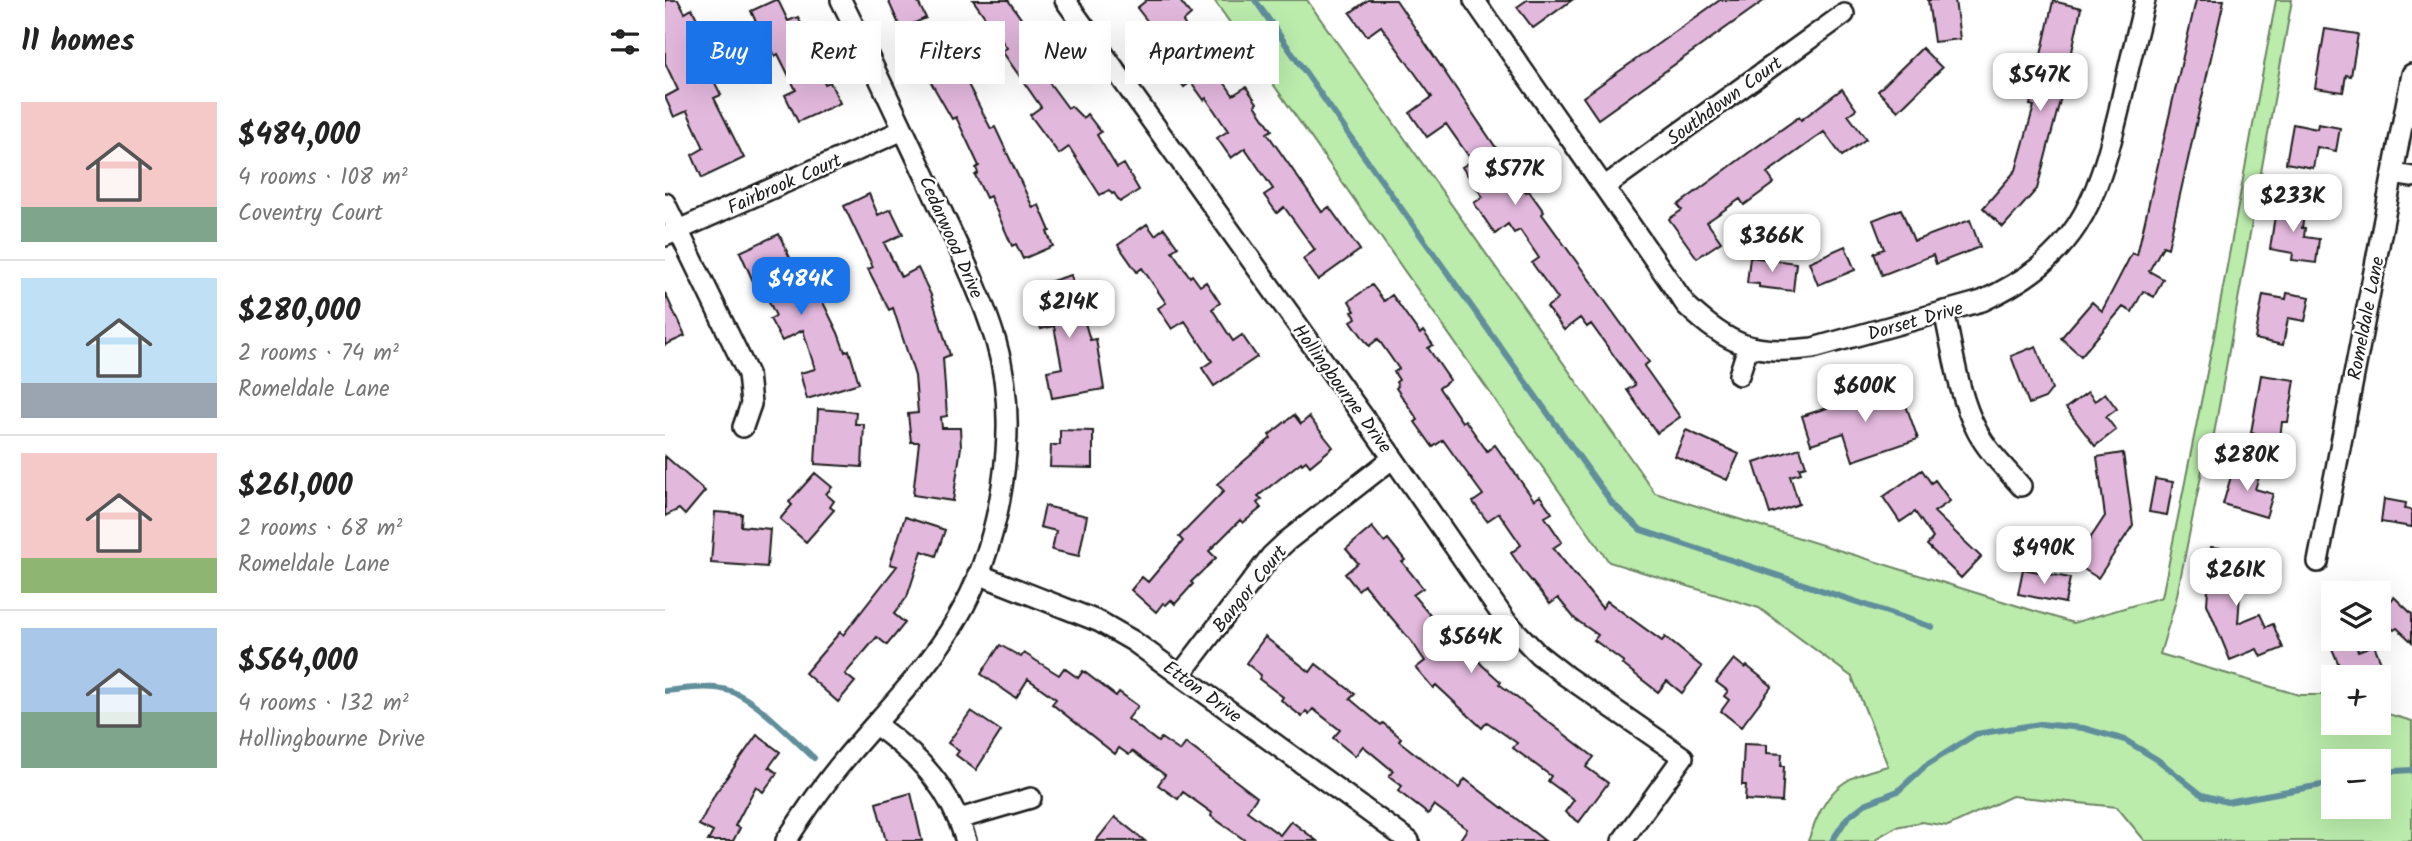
<!DOCTYPE html>
<html lang="en">
<head>
<meta charset="utf-8">
<style>
  :root { --surface:#fff; --page:#f2f2f2; --text:#222; --muted:#767676; --line:#e0e0e0; --accent:#1a73e8 }
  body { margin:0; font-family:Kalam,sans-serif; background:var(--page); color:var(--text); height:100vh; display:flex; flex-direction:column; font-size:26px; white-space:nowrap }
  * { box-sizing:border-box; margin:0 }
  p { font-size:23px; color:var(--muted) }
  .icon { flex:none; width:38px; height:38px; fill:none; stroke:currentColor; stroke-width:2; stroke-linecap:round; stroke-linejoin:round }
  .map { position:relative; flex:1; overflow:hidden }
  .sheet { display:flex; flex-direction:column; background:var(--surface); width:665px }
  .sheet>* { flex:none }
  .top-card { position:absolute; left:21px; top:21px; width:665px; height:63px; display:flex; gap:14px }
  .buttons { position:absolute; left:1656px; top:581px; display:grid; gap:14px }
  .buttons a { display:grid; place-items:center; width:70px; height:70px; border-radius:0px; background:var(--surface); box-shadow:0 7px 28px #0002; font-size:35px }
  .price { position:absolute; translate:-50% -60px; padding:0 16px; border-radius:14px; background:#fff; color:#222; font-size:23px; line-height:46px; filter:drop-shadow(0 2px 4px #0008) }
  .price::after { content:''; position:absolute; left:50%; top:42px; width:21px; height:16px; margin-left:-10px; background:inherit; clip-path:polygon(0 0,100% 0,50% 100%) }
  .price.current { background:var(--accent); color:#fff }
  ul { padding:0; list-style:none }
  li { display:flex; align-items:center; gap:21px; height:175px; padding:0 21px }
  li+li { border-top:2px solid var(--line) }
  li span { display:grid; place-items:center; flex:none; width:196px; height:140px; border-radius:0px; color:#555 }
  li>.icon { margin-inline-start:auto }
  span .icon { width:84px; height:84px; fill:#fffc; stroke-width:1 }
  li b { font-size:30px }
  h2 { display:flex; justify-content:space-between; align-items:center; height:84px; padding:0 21px; font-size:30px }
  .pill { padding:0 24px; border-radius:0px; background:var(--surface); box-shadow:0 7px 28px #0002; font-size:24px; line-height:63px }
  .pill.current { background:var(--accent); color:#fff }
  main { display:flex; flex:1; min-height:0 }
  .map>svg:first-child { display:block }
  .green { fill:#bbecac; stroke:#6c8464; stroke-width:2; fill-rule:evenodd }
  .lines { fill:none; stroke-linecap:round; stroke-linejoin:round }
  .stream { stroke:#618e9b; stroke-width:6 }
  .building { fill:#e3b8dd; stroke:#1c1c1c; stroke-width:2 }
  .street-casing { stroke:#1c1c1c; stroke-width:24 }
  .street { stroke:#fff; stroke-width:19 }
  .labels { text-anchor:middle; stroke-width:5; stroke-linejoin:round; paint-order:stroke }
  .street-label { font-size:19px; fill:#1c1c1c; stroke:#fff }
</style>
</head>
<body>
<main>
<section class="sheet">
<h2>11 homes<svg class="icon" aria-label="filters" viewBox="0 0 24 24"><path d="M4 7h16M4 17h16"/><circle cx="9" cy="7" r="2"/><circle cx="15" cy="17" r="2"/></svg></h2>
<ul>
<li><span style="background:linear-gradient(#f6c9c9 75%,#7fa58c 0)"><svg class="icon" aria-label="home" viewBox="0 0 24 24"><path d="M3 11l9-7 9 7M6 9v11h12V9"/></svg></span><div><b>$484,000</b><p>4 rooms · 108 m²</p><p>Coventry Court</p></div></li>
<li><span style="background:linear-gradient(#bfe0f5 75%,#9aa5b1 0)"><svg class="icon" aria-label="home" viewBox="0 0 24 24"><path d="M3 11l9-7 9 7M6 9v11h12V9"/></svg></span><div><b>$280,000</b><p>2 rooms · 74 m²</p><p>Romeldale Lane</p></div></li>
<li><span style="background:linear-gradient(#f6c9c9 75%,#8fb573 0)"><svg class="icon" aria-label="home" viewBox="0 0 24 24"><path d="M3 11l9-7 9 7M6 9v11h12V9"/></svg></span><div><b>$261,000</b><p>2 rooms · 68 m²</p><p>Romeldale Lane</p></div></li>
<li><span style="background:linear-gradient(#a9c7e8 60%,#7fa58c 0)"><svg class="icon" aria-label="home" viewBox="0 0 24 24"><path d="M3 11l9-7 9 7M6 9v11h12V9"/></svg></span><div><b>$564,000</b><p>4 rooms · 132 m²</p><p>Hollingbourne Drive</p></div></li>
</ul>
</section>
<div class="map">
<svg width="1747" height="841" viewBox="0 0 1747 841">
  <rect width="100%" height="100%" fill="#fff"/>
  <filter id="ink" filterUnits="userSpaceOnUse"><feTurbulence type="fractalNoise" baseFrequency=".0143" numOctaves="2"/><feDisplacementMap in="SourceGraphic" scale="14" xChannelSelector="R" yChannelSelector="G"/><feConvolveMatrix kernelMatrix="1 2 1 2 8 2 1 2 1" color-interpolation-filters="sRGB"/></filter>
  <g filter="url(#ink)">
    <path class="green" d="M549 0H642L990 493 1408 623 1497 597 1548 342 1611 0H1627L1547 445 1541 451 1511 600 1495 654 1634 695H1657L1668 698V723H1713V711L1747 721V841H1480L1452 807 1347 796 1283 826 1256 822 1231 827 1212 838 1211 841H1143C1161 792 1172 778 1223 766L1187 677 1094 608 944 562ZM1668 761H1713V807H1668Z"/>
    <g class="lines">
      <path class="stream" d="M590 0 696 152 947 503 976 530 1267 627
        M0 691C21 689 45 684 65 691 91 699 128 739 149 758
        M1713 772 1747 770
        M1167 841 1182 818 1200 804 1233 791 1260 766 1311 734 1375 724 1418 728 1460 740 1493 760 1537 795 1562 802 1668 783"/>
    </g>
    <path class="building" d="M0 0H13L20 13 27 9 37 28 32 30 51 68 44 71 56 95 49 98 79 158 37 178 27 155 39 148 22 111 9 117 0 97 13 90 0 63Z
      M110 0H113L123 21 133 17 144 40 140 42 160 84 165 82 175 103 133 122 120 95 131 90 113 54 110 56 98 29 95 31 86 11Z
      M223 0H252L261 18 236 29Z
      M308 0H343L384 58 374 65 375 70 403 108 406 106 418 118 422 114 436 132 432 135 452 168 459 164 474 190 455 202 449 193 447 194 444 190 435 195 404 147 394 154 365 115 376 107 337 51 342 48Z
      M482 0H514L526 15 518 22 520 25 568 95 581 87 592 103 590 105 607 130 602 133 657 212 664 207 695 250 653 280 638 259 650 250 619 207 612 213 599 195 608 189 580 148 566 158 552 138 563 131 541 98 539 100 526 82 519 87 491 47 488 49 473 29 483 22 472 8Z
      M703 0H731L861 192 864 191 879 212 877 214 984 362 979 366 1015 417 992 433 962 390 970 385 926 324 922 327 915 318 899 330 882 307 893 299 867 263 874 258 855 230 849 233 843 224 830 234 809 203 818 197 797 167 807 161 781 124 762 137 745 113 767 97 716 26 702 36 685 13Z
      M862 0H907L868 28 852 7Z
      M1055 0H1100L933 119 918 97Z
      M1263 0H1290L1295 39 1269 42Z
      M1531 0H1559L1503 248 1498 246 1484 271 1498 279 1489 297 1478 291 1467 312 1458 307 1416 356 1396 338 1427 302 1437 311 1467 253 1472 255Z
      M1388 1 1416 8 1404 66 1372 189 1338 227 1318 208 1351 170 1369 106 1365 105Z
      M1660 29 1693 34 1686 76 1681 75 1678 92 1650 88Z
      M1257 48 1277 68 1233 111 1213 91Z
      M286 58 290 67 293 65 326 129 330 127 368 208 374 205 385 231 382 232 388 246 358 259 351 244 347 246 325 196 321 198 310 175 313 173 311 168 314 166 291 117 287 119 260 72Z
      M1177 89 1191 109 1183 115 1201 139 1177 156 1159 132 1102 173 1109 183 1079 205 1075 199 1042 222 1056 242 1032 258 1004 219 1017 210 1013 205 1086 151 1134 117 1136 120Z
      M1628 124 1652 129 1653 124 1675 128 1671 151 1652 147 1648 168 1621 163Z
      M204 194 213 215 226 209 238 234 219 243 236 277 253 268 266 295 285 355 278 358 282 416 276 417 277 428H295L296 447 288 501 248 495 254 442H246L243 414 253 413 250 376 228 308 224 310 203 269 208 267 179 206Z
      M1612 202 1640 206 1637 228H1640L1639 237 1654 239 1651 263 1627 260 1628 253 1605 249Z
      M1236 209 1249 241 1305 220 1315 247 1271 264 1268 255 1217 275 1209 253 1219 249 1208 220Z
      M482 224 490 235 499 228 513 247 507 251 525 277 527 275 535 286 541 282 555 303 547 309 568 341 577 335 592 357 549 386 537 368 547 361 520 321 507 329 493 308 501 303 477 268 472 272 453 245Z
      M114 234 141 293 151 288 173 333 180 352 184 350 194 383 142 399 135 373 150 369 138 330 117 341 105 319 111 316 97 287 92 290 75 252Z
      M1180 246 1190 270 1153 285 1144 262Z
      M1085 257 1131 263 1128 291 1094 287V284L1082 283Z
      M406 275 425 340 431 339 439 389 387 398 382 371 397 368 389 326 376 329 369 306 376 303 371 286Z
      M707 285 719 301 727 295 755 334 758 331 768 345 763 348 785 380 774 388 797 422 800 420 822 451 830 445 869 500 875 496 887 513 880 517 897 542 888 548 937 608 942 601 997 641 1000 637 1037 667 1017 693 1002 681 993 692 957 664 959 662 929 640 933 635 910 619 893 598 885 604 859 572 846 553 856 545 834 513 822 521 808 502 818 495 791 458 778 440 768 447 750 422 753 420 731 388 733 386 731 382 734 380 729 372 734 369 713 339 704 346 686 321 691 318 687 312 690 311 684 301Z
      M0 293 20 336 0 345Z
      M1622 293 1645 297 1640 321 1623 318 1618 345 1590 339 1598 295 1621 299Z
      M1371 346 1387 389 1380 398 1364 404 1346 356Z
      M1596 375 1630 380 1623 422H1617L1615 438 1586 433Z
      M1234 386 1253 439 1188 461 1179 433 1146 444 1137 416 1171 405 1172 408Z
      M1423 392 1430 401 1440 393 1452 409 1441 417 1451 430 1430 446 1401 408Z
      M153 409 191 412 190 424H199L197 467 150 464Z
      M629 415 636 424 644 417 668 447 645 466 641 461 637 464 636 462 593 496 597 499 592 503 596 508 578 523 575 520 544 551 551 558 526 582 528 584 510 604 506 600 501 605 498 603 491 612 466 590 477 577 483 582 518 541 514 537 559 491 552 484 606 438 604 435Z
      M395 430 428 431V468L385 467 386 445H395Z
      M1021 430 1074 454 1062 480 1010 456Z
      M1135 448 1141 466 1134 468 1136 473 1125 476 1134 504 1105 514 1089 463Z
      M1458 453 1468 525 1433 578 1409 563 1440 516 1432 457Z
      M0 456 40 491 20 515 14 509 0 516Z
      M1569 466 1595 474 1590 489 1608 494 1601 517 1558 504Z
      M1257 470 1266 483 1270 480 1285 501 1269 512 1316 557 1296 578 1262 545 1268 538 1250 512 1235 522 1218 497Z
      M150 473 167 487 161 494 169 501 165 507 169 510 141 542 115 519 127 505 124 502Z
      M1490 479 1508 482 1502 515 1484 512Z
      M1719 499 1741 503 1740 509 1747 510V527L1716 522Z
      M380 506 422 516 414 556 387 550 391 531 375 527Z
      M50 512 77 514 76 526 105 529 102 567 46 563Z
      M240 517 280 530 271 556 257 551 242 597 229 614 240 623 222 645 212 637 180 674 190 682 173 702 140 673 175 632 178 635 232 566 225 564Z
      M707 527 719 542 723 539 740 560 737 562 758 588 748 595 783 637 789 632 817 665 836 682 834 684 929 757 921 767 943 783 914 822 900 812 909 800 883 781 886 776 848 748 852 743 822 722 817 728 771 685 768 688 751 668 760 661 747 642 699 585 693 590 680 574 693 563 681 549Z
      M1546 547 1578 550 1573 623 1595 614 1601 627 1608 624 1618 648 1596 657 1592 649 1565 660 1542 604Z
      M1358 569 1405 578 1400 603 1353 594Z
      M1729 597 1747 614V642L1732 628 1729 630 1713 616Z
      M600 637 645 672 651 664 690 694 685 699 716 725 718 723 736 738 734 741 794 788 800 779 880 841H794L802 829 769 805 763 814 733 791 737 786 724 776 728 771 698 746 690 756 668 738 675 730 648 709 644 714 641 711 637 717 616 700 618 697 594 679 596 675 581 663Z
      M1663 639H1688L1693 651 1709 645 1718 667 1704 673 1706 677H1679Z
      M335 645 356 657 359 653 394 675 399 668 413 678 418 671 451 696 454 692 473 706 463 719 493 742 496 738 515 751 521 743 592 797 582 811 615 835 626 821 652 841H581L546 816 547 813 518 792 513 799 493 785 500 775 467 751 464 755 454 748 450 754 387 704 391 699 363 679 351 698 316 674Z
      M1069 659 1080 668 1082 666 1107 686 1076 727 1056 711 1064 700 1059 696 1063 691 1051 682Z
      M306 711 336 731 311 770 291 755 294 751 283 743Z
      M92 735 115 752 104 767 112 773 98 792 91 786 70 826 75 828 68 841H43L48 832 34 825 50 794Z
      M1079 744 1102 745V753L1117 754 1116 766H1119L1117 802 1080 800 1081 785H1077Z
      M246 793 257 841H221L211 803Z
      M450 817 480 841H431Z"/>
    <g class="lines">
      <g class="street-casing">
        <path id="street" d="M400 0 728 458 841 621 873 654 901 676 1018 757 957 841
          M809 0 1021 305C1064 346 1089 355 1148 348L1317 301C1411 258 1431 205 1454 110 1462 73 1471 37 1480 0
          M1728 174 1747 177
          M939 187 1179 14
          M0 203 83 374 86 404 78 427
          M0 236 238 130
          M1279 311C1288 351 1293 395 1312 431 1323 452 1341 469 1356 486
          M1074 375 1083 347
          M1653 562 1747 74
          M313 574 435 622 468 641 744 841
          M515 675 606 556 622 541 728 458
          M211 725C255 757 285 788 301 841
          M294 819 366 798
          M121 841C139 813 158 785 180 759 218 713 261 672 292 619 336 545 356 426 331 342 314 286 287 235 263 182 234 121 206 60 176 0"/>
      </g>
      <use href="#street" class="street"/>
    </g>
  </g>
  <g class="labels">
    <g class="street-label">
      <text transform="translate(1059 100) rotate(-36)" y="7">Southdown Court</text>
      <text transform="translate(119 183) rotate(-24)" y="7">Fairbrook Court</text>
      <text transform="translate(287 237) rotate(66)" y="7">Cedarwood Drive</text>
      <text transform="translate(1700 318) rotate(-79)" y="7">Romeldale Lane</text>
      <text transform="translate(1250 320) rotate(-16)" y="7">Dorset Drive</text>
      <text transform="translate(678 388) rotate(54)" y="7">Hollingbourne Drive</text>
      <text transform="translate(584 588) rotate(-51)" y="7">Bangor Court</text>
      <text transform="translate(538 691) rotate(36)" y="7">Etton Drive</text>
    </g>
  </g>
</svg>
<div class="buttons">
<a><svg class="icon" aria-label="layers" viewBox="0 0 24 24"><path d="M12 4l9 5-9 5-9-5zM3 14l9 5 9-5"/></svg></a>
<a>+</a>
<a>−</a>
</div>
<b class="price" style="left:1375px;top:113px">$547K</b>
<b class="price" style="left:850px;top:207px">$577K</b>
<b class="price" style="left:1628px;top:234px">$233K</b>
<b class="price" style="left:1107px;top:274px">$366K</b>
<b class="price current" style="left:136px;top:317px">$484K</b>
<b class="price" style="left:404px;top:340px">$214K</b>
<b class="price" style="left:1200px;top:424px">$600K</b>
<b class="price" style="left:1582px;top:493px">$280K</b>
<b class="price" style="left:1379px;top:586px">$490K</b>
<b class="price" style="left:1571px;top:608px">$261K</b>
<b class="price" style="left:806px;top:675px">$564K</b>
<div class="top-card">
<a class="pill current">Buy</a>
<a class="pill">Rent</a>
<a class="pill">Filters</a>
<a class="pill">New</a>
<a class="pill">Apartment</a>
</div>
</div>
</main>
</body>
</html>
